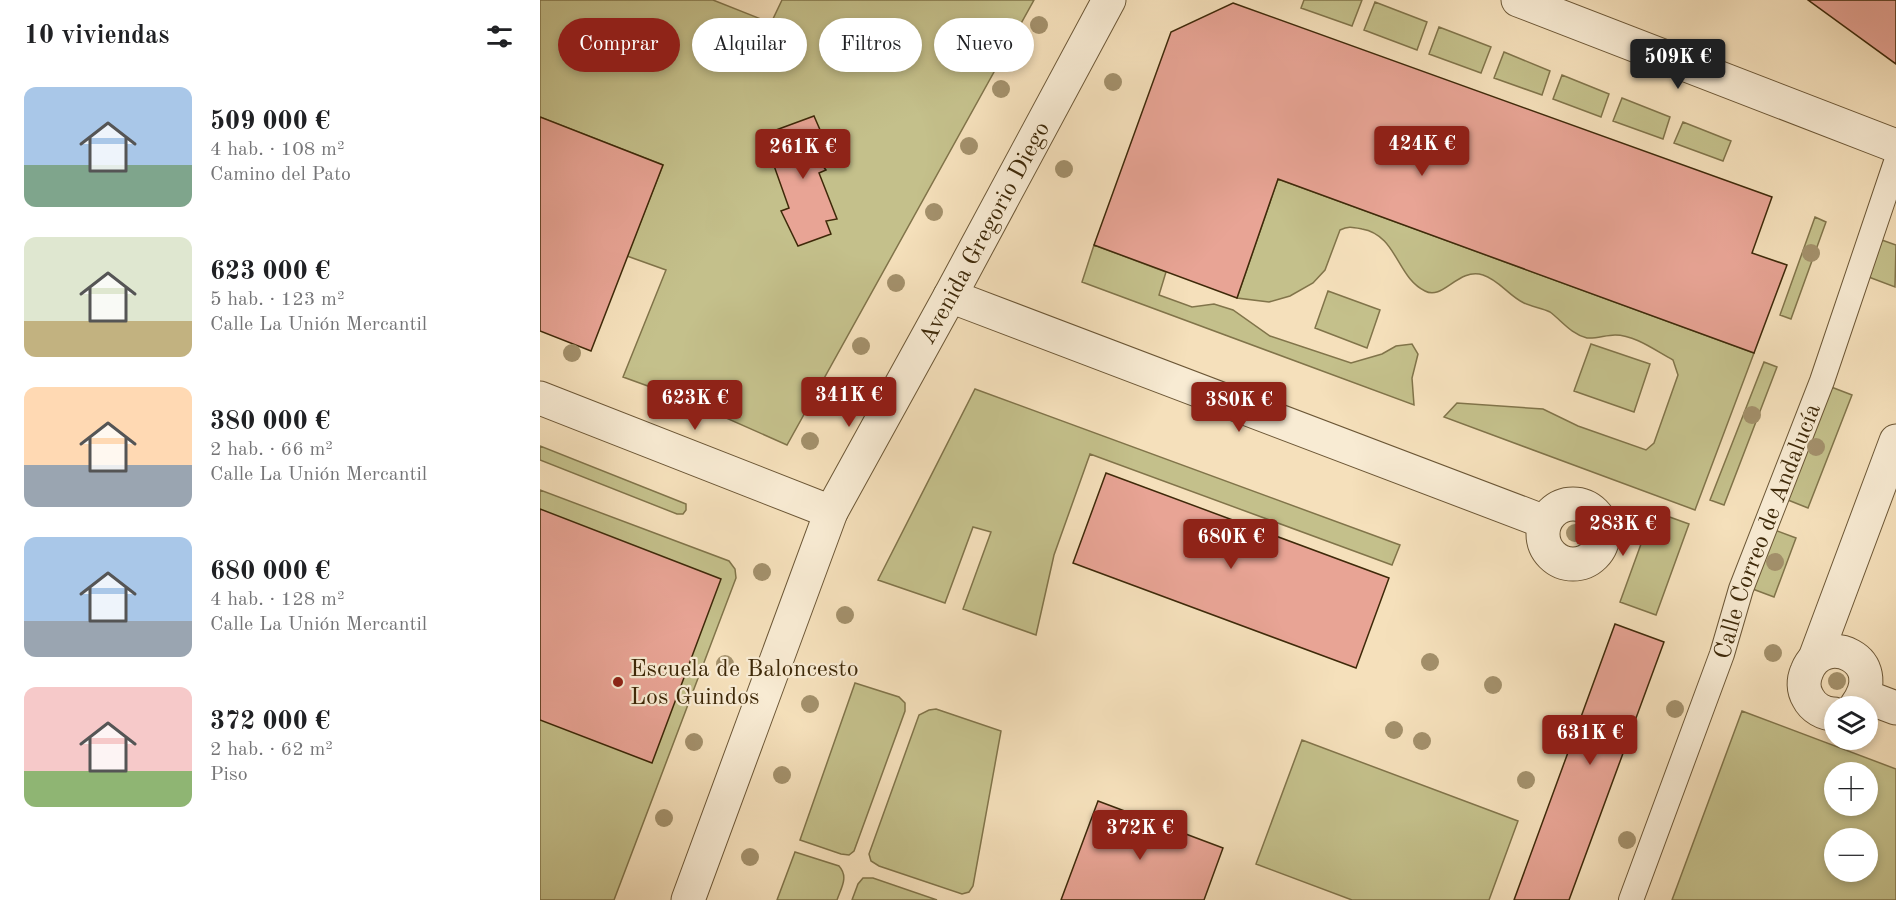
<!DOCTYPE html>
<html lang="es">
<head>
<meta charset="utf-8">
<style>
  :root { --surface:#fff; --page:#f2f2f2; --text:#202124; --muted:#757577; --accent:#8f2418 }
  body { margin:0; font-family:"Old Standard TT",serif; background:var(--page); color:var(--text); height:100vh; display:flex; flex-direction:column; font-size:22px; white-space:nowrap }
  * { box-sizing:border-box; margin:0 }
  p { font-size:20px; color:var(--muted) }
  .icon { flex:none; width:33px; height:33px; fill:none; stroke:currentColor; stroke-width:2; stroke-linecap:round; stroke-linejoin:round }
  .map { position:relative; flex:1; overflow:hidden }
  .details { display:flex; flex-direction:column; background:var(--surface); width:540px }
  .details>* { flex:none }
  .guide { position:absolute; left:18px; top:18px; width:570px; height:54px; display:flex; gap:12px }
  .buttons { position:absolute; left:1284px; top:696px; display:grid; gap:12px }
  .buttons a { display:grid; place-items:center; width:54px; height:54px; border-radius:50%; background:var(--surface); box-shadow:0 3px 9px #0003; font-size:30px }
  .price { position:absolute; translate:-50% -51px; padding:0 14px; border-radius:6px; background:var(--accent); color:#fff; font-size:20px; line-height:39px; filter:drop-shadow(0 2px 3px #0008) }
  .price::after { content:''; position:absolute; left:50%; top:36px; width:18px; height:14px; margin-left:-9px; background:inherit; clip-path:polygon(0 0,100% 0,50% 100%) }
  .price.active { background:#222; color:#fff }
  ul { padding:0; list-style:none }
  li { display:flex; align-items:center; gap:18px; height:150px; padding:0 24px }
  li span { display:grid; place-items:center; flex:none; width:168px; height:120px; border-radius:12px; color:#555 }
  li>.icon { margin-inline-start:auto }
  span .icon { width:72px; height:72px; fill:#fffc; stroke-width:1 }
  li b { font-size:26px }
  h2 { display:flex; justify-content:space-between; align-items:center; height:72px; padding:0 24px; font-size:26px }
  .tag { padding:0 21px; border-radius:27px; background:var(--surface); box-shadow:0 3px 9px #0003; font-size:21px; line-height:54px }
  .tag.active { background:var(--accent); color:#fff }
  main { display:flex; flex:1; min-height:0 }
  .map>svg:first-child { display:block }
  .green { fill:#c4c08b; stroke:#81744a; stroke-width:1.5; fill-rule:evenodd }
  .building { fill:#e8a495; stroke:#3e2909; stroke-width:1.5 }
  .lines { fill:none; stroke-linecap:round; stroke-linejoin:round }
  .pedestrian-casing { stroke:#6c5736; stroke-width:26 }
  .minor-casing { stroke:#6c5736; stroke-width:35 }
  .tertiary-casing { stroke:#6c5736; stroke-width:35 }
  .pedestrian { stroke:#f8ebd3; stroke-width:24 }
  .minor { stroke:#f8ebd3; stroke-width:33 }
  .tertiary { stroke:#f8ebd3; stroke-width:33 }
  .tree { fill:#a3906b }
  .poi-dot { fill:#8f2418; stroke:#f8ebd3; stroke-width:2 }
  .labels { text-anchor:middle; stroke-width:4.5; stroke-linejoin:round; paint-order:stroke }
  .street-label { font-size:24px; fill:#3e2909; stroke:#f8ebd3 }
  .poi-label { font-size:24px; fill:#3e2909; stroke:#f8ebd3; text-anchor:start }
</style>
</head>
<body>
<main>
<section class="details">
<h2>10 viviendas<svg class="icon" aria-label="filters" viewBox="0 0 24 24"><path d="M4 7h16M4 17h16"/><circle cx="9" cy="7" r="2"/><circle cx="15" cy="17" r="2"/></svg></h2>
<ul>
<li><span style="background:linear-gradient(#a9c7e8 65%,#7fa58c 0)"><svg class="icon" aria-label="home" viewBox="0 0 24 24"><path d="M3 11l9-7 9 7M6 9v11h12V9"/></svg></span><div><b>509 000 €</b><p>4 hab. · 108 m²</p><p>Camino del Pato</p></div></li>
<li><span style="background:linear-gradient(#dfe7d0 70%,#c2b280 0)"><svg class="icon" aria-label="home" viewBox="0 0 24 24"><path d="M3 11l9-7 9 7M6 9v11h12V9"/></svg></span><div><b>623 000 €</b><p>5 hab. · 123 m²</p><p>Calle La Unión Mercantil</p></div></li>
<li><span style="background:linear-gradient(#ffd9b3 65%,#9aa5b1 0)"><svg class="icon" aria-label="home" viewBox="0 0 24 24"><path d="M3 11l9-7 9 7M6 9v11h12V9"/></svg></span><div><b>380 000 €</b><p>2 hab. · 66 m²</p><p>Calle La Unión Mercantil</p></div></li>
<li><span style="background:linear-gradient(#a9c7e8 70%,#9aa5b1 0)"><svg class="icon" aria-label="home" viewBox="0 0 24 24"><path d="M3 11l9-7 9 7M6 9v11h12V9"/></svg></span><div><b>680 000 €</b><p>4 hab. · 128 m²</p><p>Calle La Unión Mercantil</p></div></li>
<li><span style="background:linear-gradient(#f6c9c9 70%,#8fb573 0)"><svg class="icon" aria-label="home" viewBox="0 0 24 24"><path d="M3 11l9-7 9 7M6 9v11h12V9"/></svg></span><div><b>372 000 €</b><p>2 hab. · 62 m²</p><p>Piso</p></div></li>
</ul>
</section>
<div class="map">
<svg width="1356" height="900" viewBox="0 0 1356 900">
  <rect width="100%" height="100%" fill="#f5e0bb"/>
  <filter id="stains"><feTurbulence type="fractalNoise" baseFrequency=".00333" numOctaves="4"/><feColorMatrix values="0 0 0 0 .2 0 0 0 0 .09 0 0 0 0 .02 0 0 0 .5 -.17"/></filter>
  <radialGradient id="worn" r=".72"><stop offset=".6" stop-color="#630" stop-opacity="0"/><stop offset="1" stop-color="#630" stop-opacity=".3"/></radialGradient>
  <path class="green" d="M0 0H173L231 23 242 0H494L247 445 141 398 83 377 126 270 87 256 123 165 0 117Z
    M764 0H822L812 26 761 8Z
    M835 2 887 22 877 50 824 30Z
    M899 27 951 47 941 73 889 54Z
    M964 52 1010 71 1002 95 954 78Z
    M1022 75 1069 94 1061 117 1013 99Z
    M1082 98 1130 117 1123 139 1073 121Z
    M1143 122 1191 141 1183 161 1134 143Z
    M738 179 1214 353 1155 510 904 417 917 403 1003 409 1038 426 1106 450 1114 443 1138 375 1133 360C1116 351 1095 335 1075 335 1066 335 1056 339 1047 338 1031 334 1022 321 1010 312 1002 308 992 307 984 303 969 296 959 280 943 275 918 267 903 301 885 291 857 278 857 235 822 229 812 227 808 226 800 230L785 270 773 283 750 296 729 302 697 298Z
    M1275 217 1286 222 1251 319 1240 315Z
    M1339 239 1356 245 1355 287 1326 276Z
    M554 245 626 272 619 295 652 307 674 304 693 310 730 336 811 363 842 354 856 346 872 344 878 354 872 378 874 405 542 282Z
    M788 291 840 310 827 348 775 328Z
    M1051 344 1110 364 1094 412 1034 391Z
    M1224 362 1237 367 1184 505 1170 500Z
    M1286 385 1312 395 1268 508 1243 498Z
    M435 389 860 545 852 565 550 454 514 555 496 635 423 609 451 532 433 527 405 603 338 580Z
    M0 446 141 502 146 504V510L143 514H137L0 460Z
    M0 490 189 561 195 569 196 578 74 900H0Z
    M1113 511 1149 524 1116 615 1080 602Z
    M1232 529 1256 538 1234 597 1210 588Z
    M315 683 359 697 365 703V711L314 851 309 855 301 854 260 840Z
    M396 709 461 731 433 886 429 892 422 894 339 866 331 861 329 854 379 715 389 710Z
    M1202 711 1356 769V900H1132ZM1294 772H1328V806H1294ZM1294 838H1328V872H1294Z
    M762 740 978 821 949 900H812L716 864Z
    M255 852 299 866C309 877 301 888 297 900H237Z
    M323 878H333L397 900H312L318 884Z"/>
  <path class="building" d="M1268 0H1356V64Z
    M693 3 1232 197 1212 253 1247 265 1214 353 738 179 697 298 554 245 631 32Z
    M274 116 291 155 278 160 286 170 279 173 297 219 286 221 291 234 258 246 241 211 249 208 227 146 241 145 236 130Z
    M0 117 123 165 51 351 0 331Z
    M566 473 849 578 816 668 533 563Z
    M0 509 181 579 112 763 0 720Z
    M1075 624 1124 642 1029 900H974Z
    M558 801 683 848 664 900H521Z"/>
  <g class="lines">
    <g class="pedestrian-casing">
      <g id="pedestrian">
        <path id="s1" d="M1091 900 1182 654 1201 589 1282 381 1356 162"/>
      </g>
    </g>
    <g class="minor-casing">
      <g id="minor">
        <path d="M410 296 1005 522"/>
        <path d="M0 398 291 512"/>
        <circle cx="1033" cy="534" r="30"/>
        <path d="M1275 658 1356 441"/>
        <path d="M1324 696 1356 708"/>
        <path d="M1294 714C1284 714 1273 708 1268 698 1263 690 1263 680 1267 671 1283 630 1351 659 1316 706"/>
        <path id="s2" d="M148 900 291 512 410 296 569 0"/>
      </g>
    </g>
    <g class="tertiary-casing">
      <path id="tertiary" d="M978 0 1356 146"/>
    </g>
    <use href="#pedestrian" class="pedestrian"/>
    <use href="#minor" class="minor"/>
    <use href="#tertiary" class="tertiary"/>
  </g>
  <g class="tree">
    <circle cx="499" cy="25" r="9"/>
    <circle cx="573" cy="82" r="9"/>
    <circle cx="461" cy="89" r="9"/>
    <circle cx="429" cy="146" r="9"/>
    <circle cx="524" cy="169" r="9"/>
    <circle cx="394" cy="212" r="9"/>
    <circle cx="1271" cy="253" r="9"/>
    <circle cx="356" cy="283" r="9"/>
    <circle cx="321" cy="346" r="9"/>
    <circle cx="32" cy="353" r="9"/>
    <circle cx="1212" cy="415" r="9"/>
    <circle cx="270" cy="441" r="9"/>
    <circle cx="1276" cy="447" r="9"/>
    <circle cx="1035" cy="533" r="9"/>
    <circle cx="1235" cy="562" r="9"/>
    <circle cx="222" cy="572" r="9"/>
    <circle cx="305" cy="615" r="9"/>
    <circle cx="1233" cy="653" r="9"/>
    <circle cx="890" cy="662" r="9"/>
    <circle cx="185" cy="664" r="9"/>
    <circle cx="1297" cy="681" r="9"/>
    <circle cx="953" cy="685" r="9"/>
    <circle cx="270" cy="704" r="9"/>
    <circle cx="1135" cy="709" r="9"/>
    <circle cx="854" cy="730" r="9"/>
    <circle cx="882" cy="741" r="9"/>
    <circle cx="154" cy="742" r="9"/>
    <circle cx="242" cy="775" r="9"/>
    <circle cx="986" cy="780" r="9"/>
    <circle cx="124" cy="818" r="9"/>
    <circle cx="1087" cy="840" r="9"/>
    <circle cx="210" cy="857" r="9"/>
  </g>
  <circle class="poi-dot" cx="78" cy="682" r="6"/>
  <g class="labels">
    <g class="street-label">
      <text dy="8" stroke="none"><textPath href="#s2" startOffset="732">Avenida Gregorio Diego</textPath></text>
      <text dy="8" stroke="none"><textPath href="#s1" startOffset="393">Calle Correo de Andalucía</textPath></text>
    </g>
    <g class="poi-label">
      <text x="90" y="676">Escuela de Baloncesto<tspan x="90" dy="28">Los Guindos</tspan></text>
    </g>
  </g>
  <rect width="100%" height="100%" filter="url(#stains)"/>
  <rect width="100%" height="100%" fill="url(#worn)"/>
</svg>
<div class="buttons">
<a><svg class="icon" aria-label="layers" viewBox="0 0 24 24"><path d="M12 4l9 5-9 5-9-5zM3 14l9 5 9-5"/></svg></a>
<a>+</a>
<a>−</a>
</div>
<b class="price active" style="left:1138px;top:90px">509K €</b>
<b class="price" style="left:882px;top:177px">424K €</b>
<b class="price" style="left:263px;top:180px">261K €</b>
<b class="price" style="left:309px;top:428px">341K €</b>
<b class="price" style="left:155px;top:431px">623K €</b>
<b class="price" style="left:699px;top:433px">380K €</b>
<b class="price" style="left:1083px;top:557px">283K €</b>
<b class="price" style="left:691px;top:570px">680K €</b>
<b class="price" style="left:1050px;top:766px">631K €</b>
<b class="price" style="left:600px;top:861px">372K €</b>
<div class="guide">
<a class="tag active">Comprar</a>
<a class="tag">Alquilar</a>
<a class="tag">Filtros</a>
<a class="tag">Nuevo</a>
</div>
</div>
</main>
</body>
</html>
